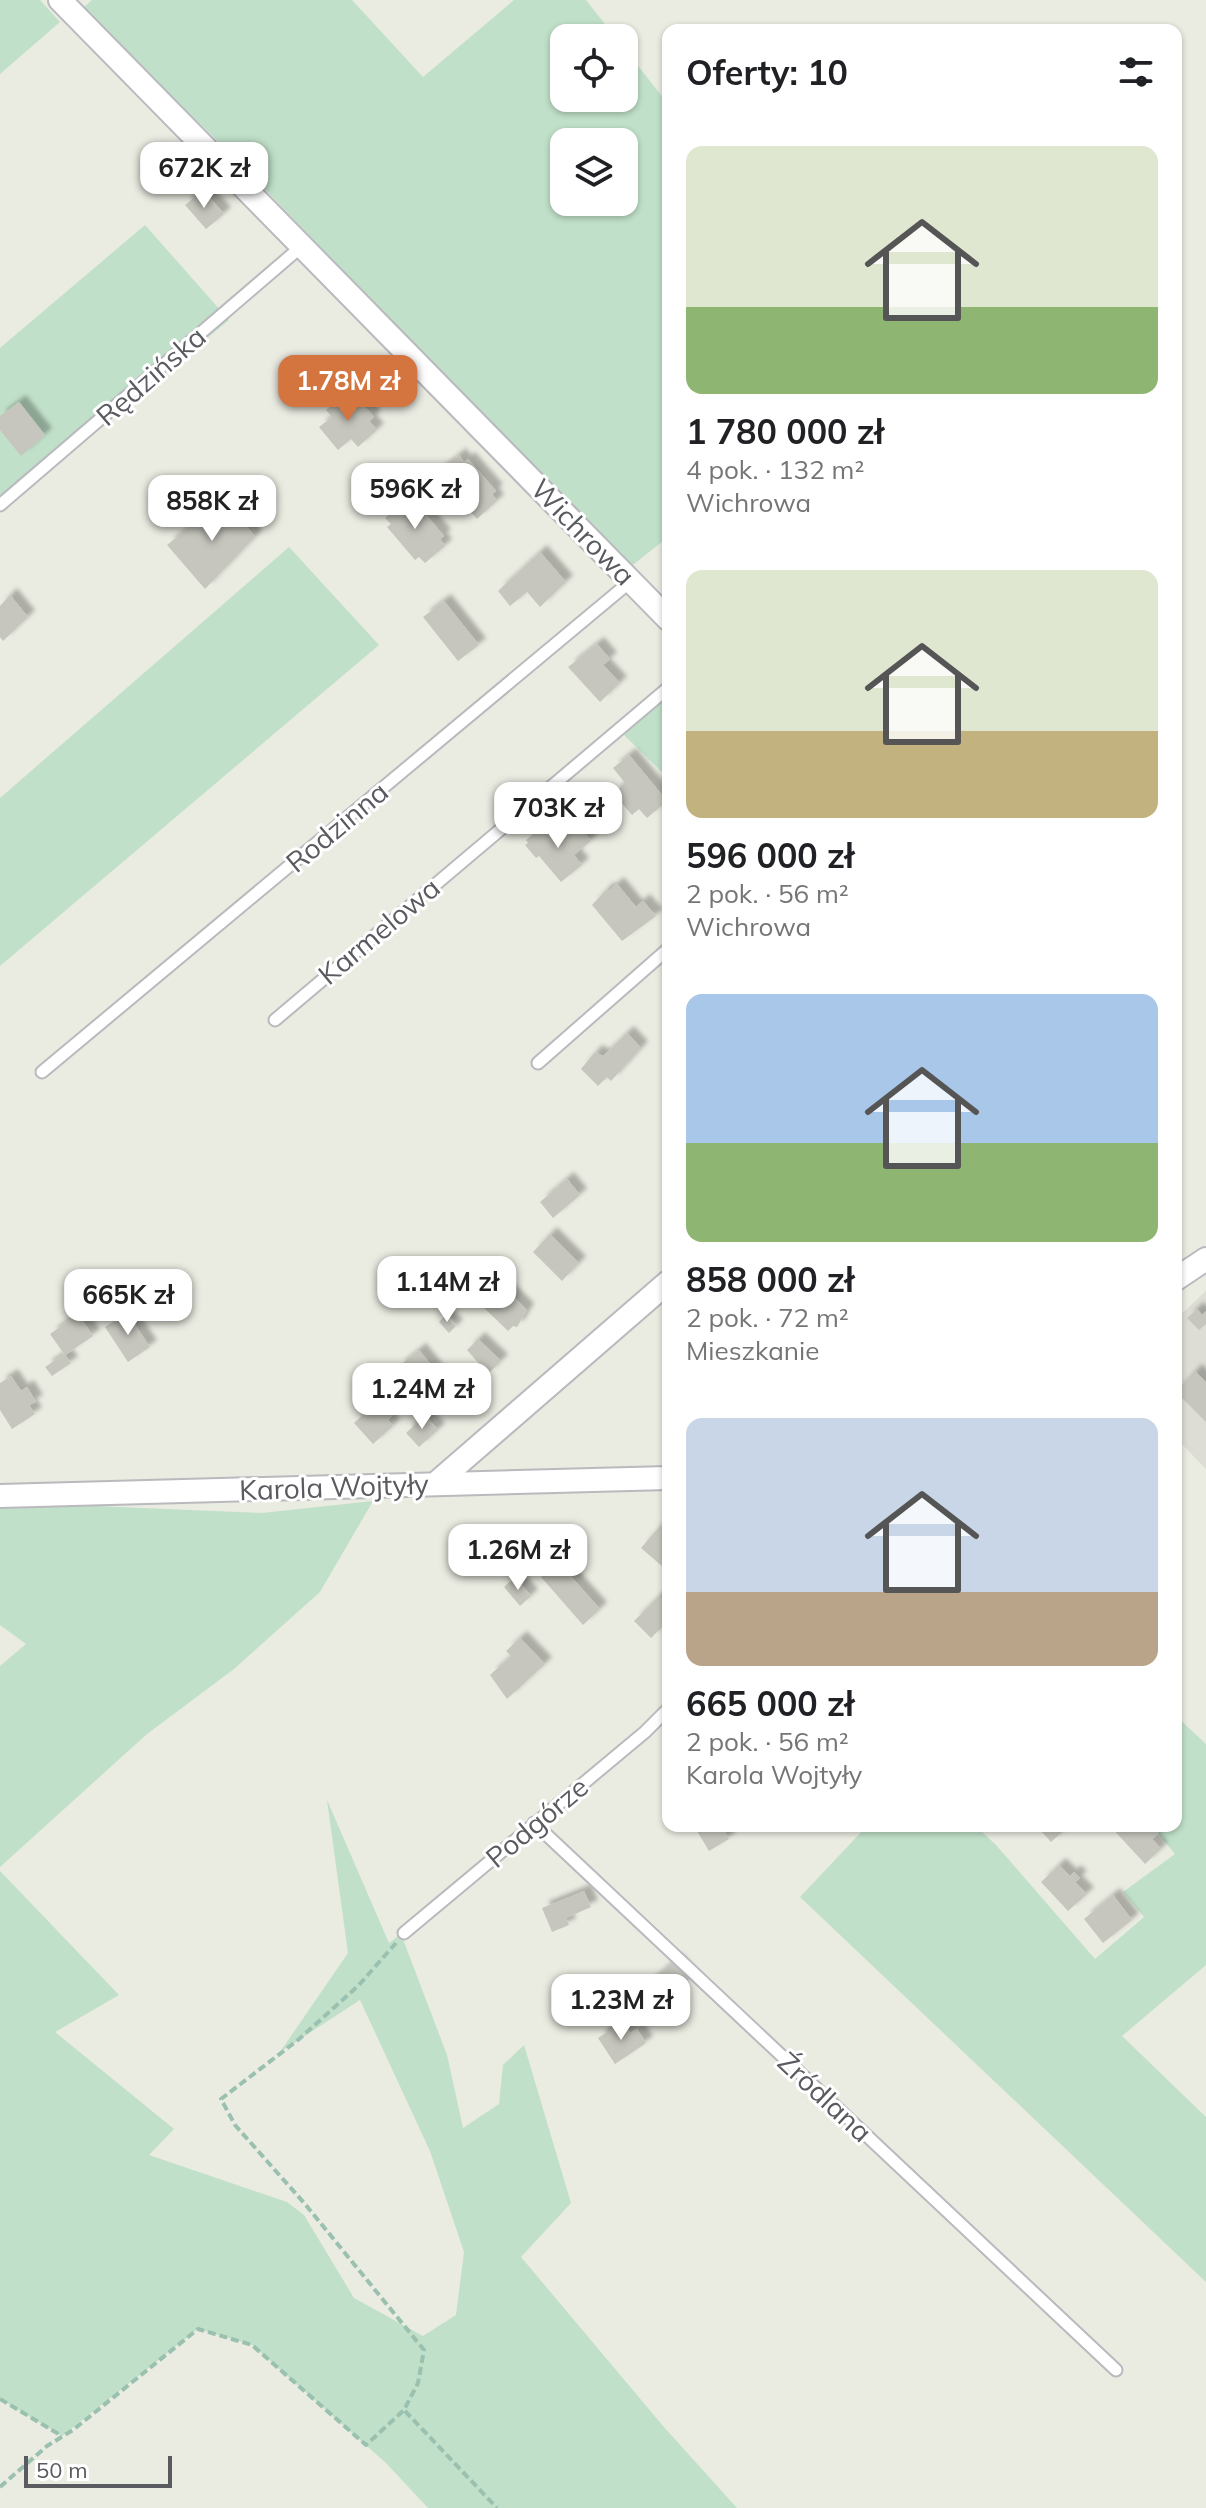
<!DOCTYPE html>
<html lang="pl">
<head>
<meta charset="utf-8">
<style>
  :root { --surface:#fff; --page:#f6f6f6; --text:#202124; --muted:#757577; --accent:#d4753f }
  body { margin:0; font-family:Mulish,sans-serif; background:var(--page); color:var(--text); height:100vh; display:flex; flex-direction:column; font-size:30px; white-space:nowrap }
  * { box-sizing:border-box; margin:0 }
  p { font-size:26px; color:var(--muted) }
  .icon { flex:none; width:44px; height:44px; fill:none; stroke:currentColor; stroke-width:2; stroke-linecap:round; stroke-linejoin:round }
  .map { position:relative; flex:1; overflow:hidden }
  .details { position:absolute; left:662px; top:24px; width:520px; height:1808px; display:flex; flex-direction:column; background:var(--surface); border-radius:16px; box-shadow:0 2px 6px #0004 }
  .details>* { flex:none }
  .buttons { position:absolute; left:550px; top:24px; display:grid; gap:16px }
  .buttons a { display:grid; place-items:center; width:88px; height:88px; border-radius:16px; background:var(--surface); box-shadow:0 2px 6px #0004; font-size:40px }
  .scale { position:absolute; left:24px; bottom:20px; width:148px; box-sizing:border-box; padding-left:8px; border:4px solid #5a5b60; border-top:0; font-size:22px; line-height:28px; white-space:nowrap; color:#5a5b60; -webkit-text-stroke:6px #fff; paint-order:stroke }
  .price { position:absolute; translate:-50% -68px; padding:0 18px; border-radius:16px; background:#fff; color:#222; font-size:26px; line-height:52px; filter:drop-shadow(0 2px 4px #0008) }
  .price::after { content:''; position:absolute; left:50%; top:48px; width:24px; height:18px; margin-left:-12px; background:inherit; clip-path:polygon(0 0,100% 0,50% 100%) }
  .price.active { background:var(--accent); color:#fff }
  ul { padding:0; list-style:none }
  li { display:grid; align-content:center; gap:16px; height:424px; padding:0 24px }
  li span { display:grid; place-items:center; height:248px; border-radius:16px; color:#555 }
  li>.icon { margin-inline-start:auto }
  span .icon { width:144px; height:144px; fill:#fffc; stroke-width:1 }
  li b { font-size:34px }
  h2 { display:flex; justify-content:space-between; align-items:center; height:96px; padding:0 24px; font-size:34px }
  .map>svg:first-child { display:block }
  .industrial { fill:#ddddd6 }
  .green { fill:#c0e0c9; fill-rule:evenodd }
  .building { fill:#c6c6be; filter:url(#shadow) }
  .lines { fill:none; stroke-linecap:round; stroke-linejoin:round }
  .lane-casing { stroke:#b9b9be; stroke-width:15 }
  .street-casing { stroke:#b9b9be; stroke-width:26 }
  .path { stroke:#9ac0b0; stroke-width:4; stroke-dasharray:8 4; stroke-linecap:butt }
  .lane { stroke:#fff; stroke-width:11 }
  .street { stroke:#fff; stroke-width:22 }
  .labels { text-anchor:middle; stroke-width:6; stroke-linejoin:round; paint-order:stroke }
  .street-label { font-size:28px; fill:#5a5b60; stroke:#fff }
</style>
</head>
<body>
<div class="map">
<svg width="1206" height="2508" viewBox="0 0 1206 2508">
  <defs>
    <filter id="shadow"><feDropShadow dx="7" dy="-7" stdDeviation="2" flood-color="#0004"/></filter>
  </defs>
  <rect width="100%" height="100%" fill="#eaebe1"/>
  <path class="industrial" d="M1206 1291V1469L1176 1438V1319Z"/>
  <path class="green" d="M0 0H40L60 22 0 74Z
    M92 0H352L423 77 514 0H586L616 38H564V98H624V48L668 104V537L629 568 230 153 82 9ZM564 142H624V202H564Z
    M145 225 229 320 0 510V348Z
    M289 547 379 645 0 966V798Z
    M668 697V778L623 734Z
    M373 1501 320 1592 234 1669 147 1734 0 1867V1666L26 1644 0 1625V1502L262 1513Z
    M1176 1716 1206 1744V1965L1122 2036 1206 2117V2282L800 1897 867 1826H976L996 1845 1095 1959 1144 1917 1123 1892 1175 1854 1152 1826H1176Z
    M327 1800 389 1943 401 1934 447 2055 463 2128 499 2104 503 2065 524 2045 571 2203 521 2257 663 2426 737 2508H428L386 2463 252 2345 198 2329 62 2436 0 2399V1871L119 1995 55 2032 174 2129 149 2155 287 2202 304 2215 354 2298 423 2336 456 2315 464 2252 430 2151 360 2000 280 2052 348 1953Z"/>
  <path class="building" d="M203 190 224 214 206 229 185 205Z
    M347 393 354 402 358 399 374 417 369 421 377 430 358 447 351 439 338 450 319 427 332 417 326 410Z
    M19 402 45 435 21 456 0 430V416Z
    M459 455 464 462 468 459 496 491 492 494 497 501 477 519 471 512 467 516 439 483 443 480 437 473Z
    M225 498 255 537 205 589 167 545Z
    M406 499 412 506 416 503 444 536 440 539 445 546 425 563 419 557 415 560 387 527 391 524 385 518Z
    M540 552 566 582 540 607 527 592 510 606 498 591Z
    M10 595 28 617 3 641 0 637V606Z
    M444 601 479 645 458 661 423 617Z
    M597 644 610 659 603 665 620 683 600 702 568 667Z
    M629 755 667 801 647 818 639 809 632 815 613 793 625 783 613 768Z
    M547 823 557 835 552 839 556 844 578 825 591 841 574 855 582 865 561 882 539 856 536 858 525 845 528 843 526 840Z
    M617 884 636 907 643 901 656 916 622 941 592 905 607 889 609 891Z
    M627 1033 641 1048 611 1081 607 1077 598 1086 581 1069 595 1052 603 1056Z
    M567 1179 580 1195 553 1218 540 1202Z
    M550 1234 579 1263 562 1281 533 1252Z
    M502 1285 527 1310 517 1327 513 1326 508 1331 482 1306Z
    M1197 1309 1202 1315 1206 1311V1324L1199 1330 1187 1318Z
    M127 1313 150 1347 128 1362 105 1327Z
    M78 1314 93 1336 65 1355 71 1363 52 1376 45 1367 64 1354 50 1334Z
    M445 1316 456 1326 449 1333 439 1322Z
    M478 1339 501 1361 488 1374 467 1350Z
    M419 1350 445 1382 424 1400 398 1367Z
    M1195 1371 1206 1382V1422L1176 1392Z
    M11 1376 21 1391 27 1387 36 1402 29 1405 35 1414 12 1429 0 1410V1383Z
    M379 1400 393 1415 388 1420 393 1426 373 1444 354 1423Z
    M425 1415 438 1430 419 1447 406 1433Z
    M660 1526 668 1532V1560L663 1567 641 1548Z
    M558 1562 600 1609 583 1625 541 1577Z
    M515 1577 531 1596 520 1606 504 1587Z
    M659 1596 668 1605V1621L651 1638 634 1621Z
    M520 1638 545 1664 507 1699 490 1675 511 1656 506 1651Z
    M694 1826H721L729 1839 709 1851Z
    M1042 1826H1069L1051 1842 1039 1829Z
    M1110 1826H1152L1159 1833 1152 1839 1161 1849 1145 1864Z
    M1059 1865 1070 1876 1074 1872 1080 1878 1075 1882 1087 1894 1068 1911 1041 1882Z
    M584 1891 591 1907 566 1918 569 1925 552 1932 542 1908Z
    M1113 1895 1132 1920 1103 1943 1084 1919Z
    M675 1960 690 1978 651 2012 635 1995Z
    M623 2022 630 2033 637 2029 646 2043 615 2064 598 2038Z"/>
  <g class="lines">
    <g class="lane-casing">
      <path id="lane" d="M0 505 302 246
        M275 1020 668 688
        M538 1063 668 949
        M42 1072 631 581
        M534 1823 1116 2370
        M404 1933 645 1732 668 1709"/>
    </g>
    <g class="street-casing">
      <path id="street" d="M60 0 668 619
        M1176 1279 1206 1259
        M435 1484 668 1282
        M0 1496 668 1478"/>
    </g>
    <path class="path" d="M0 2399 62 2436
      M405 2411 497 2508
      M0 2487 47 2446 73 2430 198 2329 252 2345 366 2445 404 2410 418 2383 424 2350 305 2204 235 2125 221 2099 298 2040 358 1986 396 1943"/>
    <use href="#lane" class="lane"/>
    <use href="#street" class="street"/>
  </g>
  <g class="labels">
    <g class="street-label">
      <text transform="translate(151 376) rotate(-41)" y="10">Rędzińska</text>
      <text transform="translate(583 532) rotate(46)" y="10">Wichrowa</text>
      <text transform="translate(337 827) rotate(-40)" y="10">Rodzinna</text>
      <text transform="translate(379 931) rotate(-40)" y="10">Karmelowa</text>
      <text transform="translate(334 1487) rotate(-2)" y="10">Karola Wojtyły</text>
      <text transform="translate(537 1822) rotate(-40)" y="10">Podgórze</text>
      <text transform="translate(825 2097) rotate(43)" y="10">Źródlana</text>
    </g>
  </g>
</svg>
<div class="buttons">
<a><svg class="icon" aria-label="locate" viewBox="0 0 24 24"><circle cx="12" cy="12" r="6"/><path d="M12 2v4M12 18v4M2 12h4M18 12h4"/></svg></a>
<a><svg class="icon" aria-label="layers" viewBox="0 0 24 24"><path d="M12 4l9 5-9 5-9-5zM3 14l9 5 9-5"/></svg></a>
</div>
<div class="scale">50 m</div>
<b class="price" style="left:204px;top:210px">672K zł</b>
<b class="price active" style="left:348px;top:423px">1.78M zł</b>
<b class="price" style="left:415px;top:531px">596K zł</b>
<b class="price" style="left:212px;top:543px">858K zł</b>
<b class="price" style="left:558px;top:850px">703K zł</b>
<b class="price" style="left:447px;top:1324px">1.14M zł</b>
<b class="price" style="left:128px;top:1337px">665K zł</b>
<b class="price" style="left:422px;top:1431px">1.24M zł</b>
<b class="price" style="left:518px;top:1592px">1.26M zł</b>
<b class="price" style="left:621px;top:2042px">1.23M zł</b>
<section class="details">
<h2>Oferty: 10<svg class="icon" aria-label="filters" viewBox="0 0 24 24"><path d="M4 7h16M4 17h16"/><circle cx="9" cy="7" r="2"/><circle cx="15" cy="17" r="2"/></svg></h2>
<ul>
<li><span style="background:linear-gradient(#dfe7d0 65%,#8fb573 0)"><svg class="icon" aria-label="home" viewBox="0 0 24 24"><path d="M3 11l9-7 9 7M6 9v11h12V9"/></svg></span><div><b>1 780 000 zł</b><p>4 pok. · 132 m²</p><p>Wichrowa</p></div></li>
<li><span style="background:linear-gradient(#dfe7d0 65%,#c2b280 0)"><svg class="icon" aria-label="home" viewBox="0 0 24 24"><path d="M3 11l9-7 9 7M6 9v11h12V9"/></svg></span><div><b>596 000 zł</b><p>2 pok. · 56 m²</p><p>Wichrowa</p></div></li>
<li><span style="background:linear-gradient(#a9c7e8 60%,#8fb573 0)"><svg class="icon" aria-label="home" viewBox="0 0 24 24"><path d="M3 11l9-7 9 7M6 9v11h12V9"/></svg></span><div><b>858 000 zł</b><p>2 pok. · 72 m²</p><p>Mieszkanie</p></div></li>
<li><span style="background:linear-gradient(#c9d6e8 70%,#b9a48a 0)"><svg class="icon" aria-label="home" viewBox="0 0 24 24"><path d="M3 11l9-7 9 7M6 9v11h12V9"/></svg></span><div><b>665 000 zł</b><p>2 pok. · 56 m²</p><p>Karola Wojtyły</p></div></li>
</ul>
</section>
</div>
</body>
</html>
